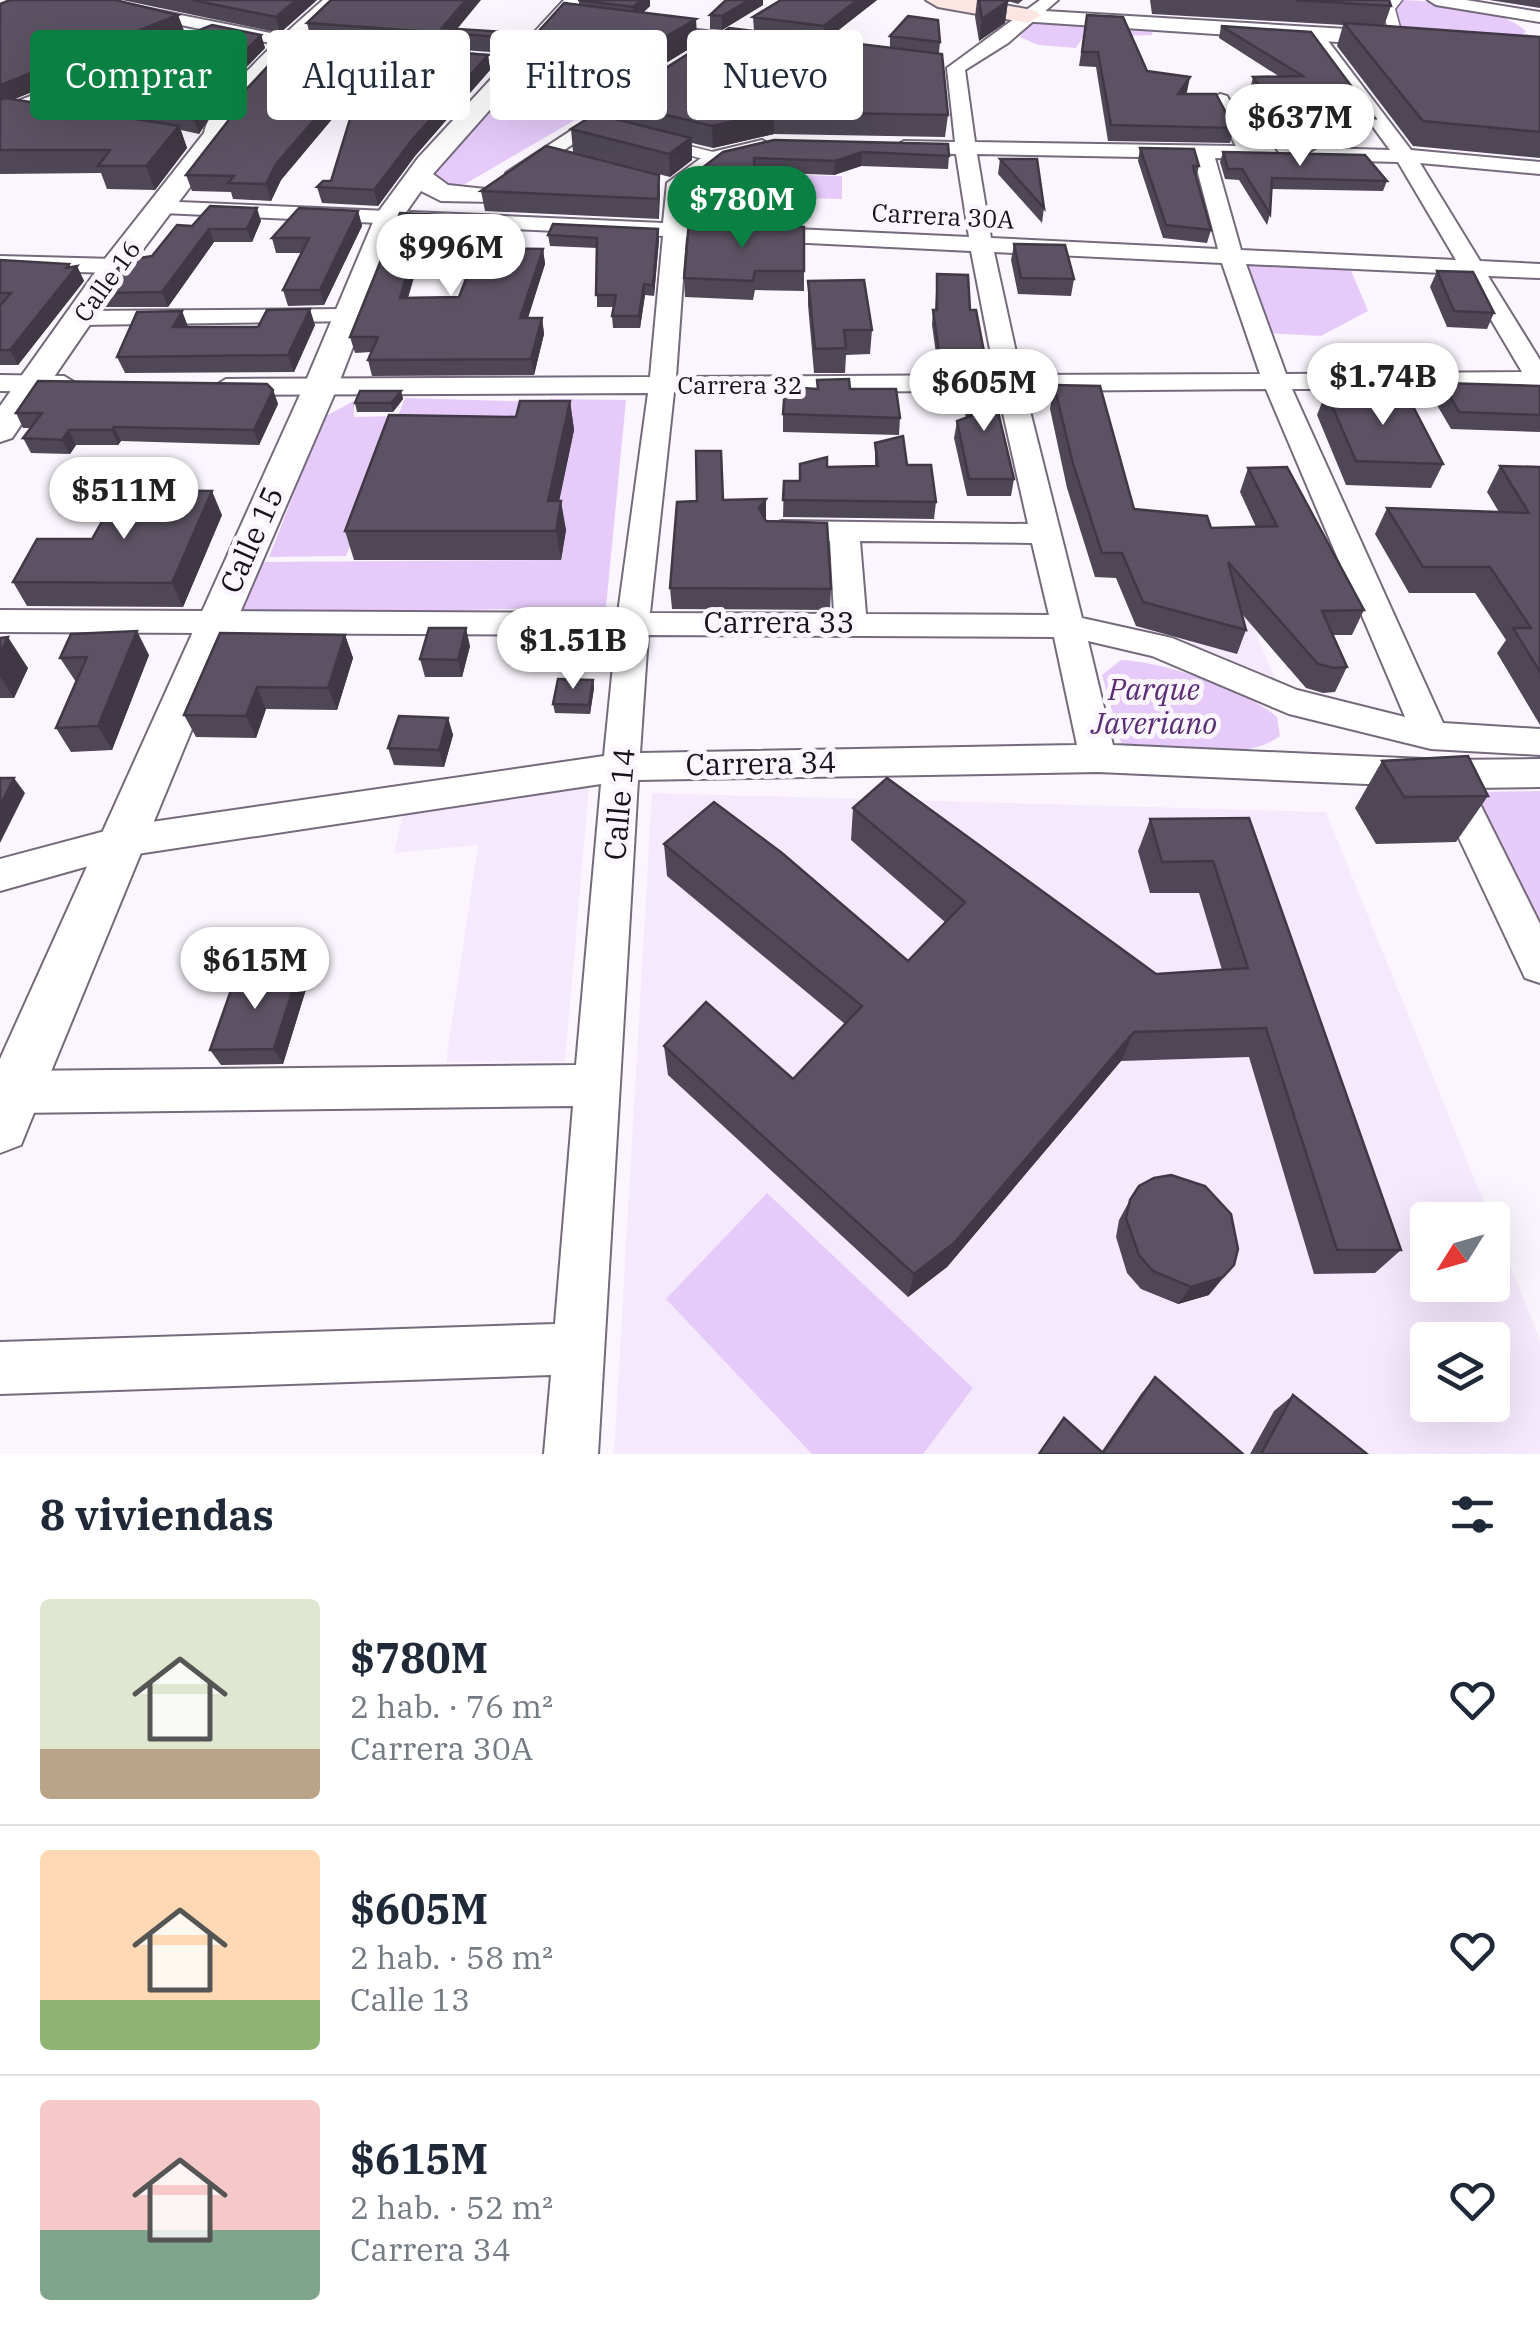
<!DOCTYPE html>
<html lang="es">
<head>
<meta charset="utf-8">
<style>
  :root { --surface:#fff; --page:#f6f6f7; --text:#1f2937; --muted:#747a83; --line:#e0e1e3; --accent:#0b8043 }
  body { margin:0; font-family:"IBM Plex Serif",serif; background:var(--page); color:var(--text); height:100vh; display:flex; flex-direction:column; font-size:38px; white-space:nowrap }
  * { box-sizing:border-box; margin:0 }
  p { font-size:32px; color:var(--muted) }
  .icon { flex:none; width:55px; height:55px; fill:none; stroke:currentColor; stroke-width:2; stroke-linecap:round; stroke-linejoin:round }
  .map { position:relative; height:1454px; overflow:hidden }
  .sheet { display:flex; flex-direction:column; background:var(--surface); flex:1 }
  .sheet>* { flex:none }
  .banner { position:absolute; left:30px; top:30px; width:1000px; height:90px; display:flex; gap:20px }
  .needle { width:65px; rotate:233deg }
  .controls { position:absolute; left:1410px; top:1202px; display:grid; gap:20px }
  .controls a { display:grid; place-items:center; width:100px; height:100px; border-radius:10px; background:var(--surface); box-shadow:0 10px 40px #0002; font-size:50px }
  .price { position:absolute; translate:-50% -85px; padding:0 22px; border-radius:35px; background:#fff; color:#222; font-size:32px; line-height:65px; filter:drop-shadow(0 2px 5px #0008) }
  .price::after { content:''; position:absolute; left:50%; top:60px; width:30px; height:22px; margin-left:-15px; background:inherit; clip-path:polygon(0 0,100% 0,50% 100%) }
  .price.current { background:var(--accent); color:#fff }
  ul { padding:0; list-style:none }
  li { display:flex; align-items:center; gap:30px; height:250px; padding:0 40px }
  li+li { border-top:2px solid var(--line) }
  li span { display:grid; place-items:center; flex:none; width:280px; height:200px; border-radius:10px; color:#555 }
  li>.icon { margin-inline-start:auto }
  span .icon { width:120px; height:120px; fill:#fffc; stroke-width:1 }
  li b { font-size:42px }
  h2 { display:flex; justify-content:space-between; align-items:center; height:120px; padding:0 40px; font-size:42px }
  .tag { padding:0 35px; border-radius:10px; background:var(--surface); box-shadow:0 10px 40px #0002; font-size:35px; line-height:90px }
  .tag.current { background:var(--accent); color:#fff }
  .map>svg:first-child { display:block }
  .built { fill:#f5e9fe; fill-rule:evenodd }
  .green { fill:#e6cbfa }
  .lines { fill:none; stroke-linecap:round; stroke-linejoin:round }
  .pedestrian-casing { stroke:#746a7b; stroke-width:3 }
  .minor-casing { stroke:#746a7b; stroke-width:4 }
  .tertiary-casing { stroke:#746a7b; stroke-width:4 }
  .secondary-casing { stroke:#746a7b; stroke-width:4 }
  .pedestrian { fill:#fff; fill-rule:evenodd }
  .minor { fill:#fff; fill-rule:evenodd }
  .tertiary { fill:#fff; fill-rule:evenodd }
  .secondary { fill:#fde6e2; fill-rule:evenodd }
  .wall { fill:#4f4755; fill-rule:evenodd }
  .shaded-wall { fill:#403945 }
  .building { fill:#5c5263; stroke:#403945; stroke-width:2.5 }
  .labels { text-anchor:middle; stroke-width:10; stroke-linejoin:round; paint-order:stroke }
  .far-street-label { font-size:25px; fill:#161219; stroke:#fbf6fe }
  .street-label { font-size:30px; fill:#161219; stroke:#fbf6fe }
  .park-label { font-size:30px; font-style:italic; fill:#592d74; stroke:#fbf6fe }
</style>
</head>
<body>
<div class="map">
<svg width="1540" height="1454" viewBox="0 0 1540 1454">
  <rect width="100%" height="100%" fill="#fbf6fe"/>
  <path class="built" d="M1118 584 1236 586 1277 683 1170 646 1166 633H1139Z
    M590 776 565 1061 446 1062 478 845 394 853 405 804Z
    M652 793 1326 812 1491 1220H1428V1285H1492L1493 1223 1540 1341V1454H614ZM1428 1340H1492V1405H1428Z"/>
  <path class="green" d="M1394 0C1430 0 1500 7 1526 31L1519 39 1377 34Z
    M1033 20 1149 26 1153 30 1152 35 1083 37 1076 48 1038 45 1020 37Z
    M522 60 575 66 640 82 465 184 446 187 432 182V170Z
    M798 175 842 176V199L798 198Z
    M1244 262 1350 268 1368 311 1321 336 1266 333Z
    M405 398 543 402 538 425 392 444 346 556 269 557 324 417 354 401V417L398 416Z
    M550 399 626 400 606 607 234 615 258 562 561 560 565 530 544 430Z
    M1121 660C1165 662 1244 689 1277 717L1280 736C1246 763 1166 748 1122 746L1102 675Z
    M1540 791V923L1472 792Z
    M767 1193 973 1388 923 1454H812L666 1299Z"/>
  <g class="lines">
    <g class="pedestrian-casing">
      <path id="pedestrian" d="M1389 0H1402L1395 9 1404 42 1392 39 1381 9Z
        M655 137 721 154 723 157 715 162 649 145 647 142Z"/>
    </g>
    <g class="minor-casing">
      <path id="minor" d="M72 0H105L321 43 330 48 321 53 80 5Z
        M1040 0H1058L1008 43 965 70 975 142 1236 146 1211 100 1220 94 1227 96 1257 147 1274 149 1277 153 1267 159 1215 158 1241 250 1456 260 1398 162 1319 160 1309 154 1319 148 1390 150 1304 33 1307 29H1319L1411 150 1540 162V174L1420 163 1480 261 1540 264V278L1488 276 1540 360V389H1292L1443 723 1540 729V755L1431 749 1289 714 1152 656 1088 641 1113 745 1446 760 1540 759V787L1472 788 1540 924V983L1525 978 1435 787 1098 772 638 780 598 1454H544L551 1375 0 1394V1342L555 1324 573 1106 14 1113 0 1107V1077L14 1071 576 1065 601 784 124 856 0 891V859L124 826 604 756 616 635 0 632V610L618 613 648 393 226 395 213 387 226 379 650 377 663 236 163 213 152 206 155 201 663 223 667 183 708 153 762 140 772 146 769 150 722 161 686 190V224L969 237 956 154 904 153 894 147 904 141 955 142 947 68ZM977 154 1194 158 1218 249 991 238ZM686 237 971 251 995 375 676 377ZM994 252 1222 263 1260 374 1021 375ZM1246 264 1464 274 1522 372 1286 374ZM1266 389 1405 717 1297 690 1172 638 1082 618 1025 391ZM998 391 1028 524 782 521 771 524 767 531 771 538 830 541 834 614 650 613 674 392ZM860 541 1032 543 1049 615 866 614ZM648 635 1054 637 1077 745 640 753Z
        M1428 0H1466L1540 12V22L1436 5Z
        M650 24 762 38 771 43 762 48 644 33V25Z
        M442 52 516 58 525 63 516 68 436 61V53Z
        M87 74 96 80 94 84 0 121V108Z
        M653 77 660 79V87L523 177H509L506 173Z
        M0 256 115 259 127 266 115 273 0 270Z
        M347 309 356 311 359 316 356 321 79 325 67 318 79 311Z
        M0 375 64 376 77 384 64 392 0 391Z"/>
    </g>
    <g class="tertiary-casing">
      <path id="tertiary" d="M323 0H346L295 49 231 121 230 134 126 272 12 438 0 442V406L104 260 204 133C210 99 294 25 323 0Z
        M564 0H587L433 174 448 185 495 190 499 196 495 202 441 201 421 191 404 215 337 388 236 622 29 1125 21 1145 0 1153V1059L303 388 376 215 418 158Z
        M1028 10 1398 32 1409 39 1398 46 1020 21 1017 16 1020 11Z"/>
    </g>
    <g class="secondary-casing">
      <path id="secondary" d="M926 0H978L1037 11 1040 16 1028 23 938 7Z"/>
    </g>
    <use href="#pedestrian" class="pedestrian"/>
    <use href="#minor" class="minor"/>
    <use href="#tertiary" class="tertiary"/>
    <use href="#secondary" class="secondary"/>
  </g>
  <path class="wall" d="M122 0H317L280 33Z
    M579 0 650 6 643 13 696 19 697 44 643 77 605 67 540 58 537 33 579 5Z
    M781 0H877L826 40 890 47V36L940 42 939 53 948 115 945 137 774 134 713 148 692 143V160L670 177 573 152 571 129 614 119 612 102 754 31 753 17Z
    M977 0H1023L1018 4 1008 1 1005 23 979 41 975 17Z
    M1150 0H1389L1391 6 1384 26 1540 37V158L1413 146 1337 46 1343 25 1152 14Z
    M1489 0H1540V8Z
    M0 4 178 15 184 31 14 99 47 104 42 93 261 35 265 48 234 80 199 134 181 130 187 148 155 190 107 189 101 173 0 174Z
    M763 5 722 30 710 29V15Z
    M1087 15 1147 71 1187 92 1185 94 1234 128 1230 143 1108 141 1096 67 1079 66Z
    M307 23 506 32 509 49 504 53 311 39Z
    M1221 26 1375 118 1371 130 1347 129 1350 133 1346 145 1259 143 1240 110 1243 98H1256L1250 89 1253 77H1280L1219 38Z
    M488 55 490 70 415 156 378 206 322 203 317 187 331 181 360 86 281 180 271 201 233 199 231 192 192 191 186 175 228 121 230 107Z
    M774 140 949 156 948 169 861 166 834 175 754 172 756 223 690 220 689 178Z
    M1140 148 1199 166 1196 177 1211 230 1207 243 1163 238 1138 161Z
    M1223 152 1387 181 1383 191 1271 189 1270 214 1267 225 1239 180 1225 179 1220 162Z
    M1000 159 1044 208 1042 223 998 174Z
    M659 175V219L485 211 481 191Z
    M358 211 362 226 324 305 288 306 283 290 301 253H276L272 238Z
    M400 213 487 232 481 248 543 249 545 264 528 318H542L544 334 534 375 372 376 368 360 371 352 355 353 350 337ZM420 257 474 258 459 297 408 298Z
    M261 221 252 242H214L168 307H106L100 293 192 226Z
    M804 227V291L755 290 753 300 685 297 684 278Z
    M548 235 659 240 654 296 645 295 640 328H613L612 316 614 307H597V248L550 246Z
    M1014 244 1074 279 1071 296 1018 294 1011 260Z
    M0 260 69 264 70 267 77 266 84 281 18 365H0Z
    M1437 271 1494 313 1487 329 1447 327 1430 287Z
    M937 274 970 310 985 357 983 372 938 368 932 325 933 310H935Z
    M808 281 872 330 870 354 846 355 845 373H814L808 305Z
    M182 311 188 327 315 325 294 372 125 373 117 357Z
    M963 378 1014 479 1011 496H967L954 438 957 421 966 418 961 395Z
    M817 380 850 389 900 418 899 435 783 432V414L817 389Z
    M1442 383 1540 386V432L1451 429 1434 400Z
    M1054 385 1134 509 1211 528 1256 527 1240 492 1248 468 1364 610 1352 635H1333L1347 667 1335 692 1323 693 1306 688 1242 614 1246 630 1237 654 1136 626 1116 578 1095 577 1067 488 1050 409Z
    M273 390 278 404 259 445 121 441 118 445H76L70 454 31 453 23 438 31 428H23L16 413Z
    M401 391 403 399 393 412H357L355 403Z
    M1326 392 1443 464 1431 488 1346 485 1317 415Z
    M570 401 574 430 559 501 566 530 561 560H354L345 531 516 417Z
    M875 443 907 465 936 502 934 519 783 517 784 481H800L827 467 875 466Z
    M1500 466 1540 467V725L1497 653 1506 640 1475 593H1409L1375 534 1387 508 1499 512 1487 492Z
    M723 500 766 521 831 589 830 610 672 609 670 588Z
    M222 515 183 607 27 606 13 582Z
    M345 635 353 658 337 710 266 709 256 738 196 737 184 715Z
    M0 638 28 668 14 698H0Z
    M470 646 462 677H425L420 659Z
    M149 655 112 750 71 752 56 728 76 682 60 658Z
    M593 680 594 688 590 714 555 713 553 704Z
    M448 718 453 735 444 767 394 765 388 748Z
    M1382 761 1488 796 1456 842 1376 844 1355 808Z
    M853 808 1156 974 1222 970 1199 893H1150L1138 851 1150 819 1249 818 1401 1250 1375 1273 1314 1274 1249 1057 1121 1061 947 1267 908 1297 668 1075 664 1046 793 1079 845 1024 667 876 664 844 908 961 945 922 851 840Z
    M299 970 307 986 283 1064 221 1065 210 1050Z
    M1130 1200 1209 1295 1178 1304 1141 1289 1127 1273 1116 1237 1119 1220Z
    M1155 1377 1243 1454H1039L1102 1451 1141 1394Z
    M1293 1395 1367 1454H1250L1274 1411Z"/>
  <path class="shaded-wall" d="M296 0H317L280 33 276 17Z
    M466 0H481L453 34 442 28Z
    M641 0H650V6L634 20 633 7Z
    M749 0H763V5L722 30V16Z
    M857 0H877L823 42 824 26Z
    M1008 1 1005 23 979 41 982 19Z
    M178 15 184 31 0 105V85Z
    M696 19 697 44 643 77 641 51Z
    M506 32 509 49 504 53 502 37Z
    M261 35 265 48 234 80 199 134 194 120 230 67Z
    M488 55 490 70 415 156 378 206 374 190 412 140Z
    M369 57 372 71 281 180 271 201 266 184 276 164Z
    M1190 77 1187 92 1175 109 1178 94Z
    M774 112V134L713 148 712 126Z
    M179 126 187 148 155 190 146 166Z
    M691 138 692 160 670 177 669 154Z
    M862 152 861 166 834 175 835 161Z
    M659 175 660 195 659 219 658 199Z
    M257 208 261 221 252 242 247 229Z
    M358 211 362 226 324 305 320 290Z
    M485 217 487 232 477 258 474 243Z
    M209 229 214 242 168 307 162 292Z
    M658 229 659 240 654 296 653 285Z
    M416 242 420 257 403 313 400 298Z
    M543 249 545 264 523 333 520 318Z
    M69 264 73 272 77 266 84 281 18 365 10 350Z
    M644 284 645 295 640 328 639 316Z
    M310 309 315 325 294 372 288 355Z
    M182 311 188 327H173Z
    M542 318 544 334 534 375 531 359Z
    M273 390 278 404 259 445 254 430Z
    M401 391 403 399 393 412 391 403Z
    M570 401 574 430 553 530 548 501Z
    M114 427 121 441 118 445 112 430Z
    M69 430 76 445 70 454 62 440Z
    M212 491 222 515 183 607 172 583Z
    M766 499V520L759 529V508Z
    M561 501 566 530 561 560 556 531Z
    M466 628 470 646 462 677 458 660Z
    M137 631 149 655 112 750 98 726Z
    M345 635 353 658 337 710 328 688Z
    M8 637 28 668 14 698 0 677V654Z
    M593 680 594 688 590 714 589 705Z
    M257 687 266 709 256 738 246 716Z
    M448 718 453 735 444 767 439 750Z
    M14 778 25 793 0 843V806Z
    M299 970 307 986 283 1064 274 1049Z
    M1134 1032 1121 1061 947 1267 908 1297 914 1274Z
    M1234 1265 1209 1295 1178 1304 1191 1287Z"/>
  <path class="building" d="M10 0H115L178 15 0 85V4Z
    M192 0H296L276 17Z
    M331 0H466L442 28 506 32 502 37 307 23Z
    M578 0H641L633 7Z
    M726 0H749L722 16 710 15Z
    M781 0H857L824 26 753 17Z
    M979 0H1003L1008 1 982 19Z
    M1296 0H1389L1391 6Z
    M564 3 696 19 641 51 602 41 537 33Z
    M1087 15 1123 17 1147 71 1190 77 1178 94H1216L1234 128 1111 125 1098 52H1082Z
    M908 16 938 20 940 42 890 36Z
    M1344 23 1540 37V132L1423 121Z
    M212 25 261 35 230 67 194 120 42 93Z
    M1221 26 1311 32 1375 118 1336 116 1350 133 1263 131 1243 98H1269L1253 77 1303 76Z
    M729 28 942 54 948 115 774 112 712 126 612 102Z
    M292 40 488 55 412 140 374 190 317 187 323 181H331L369 57 276 164 266 184 228 183 234 176 186 175 228 121 230 107Z
    M5 98 179 126 146 166H98L110 150H0V100Z
    M595 114 691 138 669 154 571 129Z
    M774 140 948 144 949 156 862 152 835 161 754 158 756 210 689 207V178L723 152Z
    M546 146 659 175 658 199 481 191Z
    M1140 148 1194 149 1199 166H1193L1211 230 1166 225Z
    M1223 152 1365 155 1387 181 1272 178 1270 214 1242 169H1228Z
    M1000 159H1037L1044 208Z
    M210 206 257 208 247 229H209L162 292 100 293 123 261 152 256 177 225 192 226Z
    M299 208 358 211 320 290H283L309 238H272Z
    M400 213 485 217 474 243 416 242 400 298 459 297 478 248 543 249 520 318H542L531 359 368 360 378 337H350Z
    M689 222 804 227V271H755L753 281 684 278Z
    M553 224 658 229 653 285 644 284 639 316H612L616 295H596L597 238 548 235Z
    M1014 244 1065 245 1074 279 1021 278Z
    M0 260 69 264 66 268 77 266 10 350H0V306L11 293H0Z
    M1437 271 1473 272 1494 313 1454 311Z
    M937 274 968 275 970 310H976L985 357 939 353 933 310H937Z
    M864 280 872 330H844L846 348 815 349 808 281Z
    M310 309 288 355 117 357 137 312 182 311 173 327H258L267 310Z
    M963 378H990L1014 479H969L957 421 971 416Z
    M849 379 850 389H896L900 418 783 414 785 387 818 389 817 380Z
    M38 381 267 384 273 390 254 430 114 427 112 430H69L62 440 23 438 42 413H16Z
    M1442 383 1540 386V415L1459 412Z
    M1054 385 1100 386 1134 509 1207 516 1211 528 1277 526 1248 468 1287 467 1364 610 1322 611 1347 667 1334 668 1318 664 1228 562 1246 630 1143 602 1122 553H1102L1073 464Z
    M360 391H401L391 403H355Z
    M1326 392 1407 395 1443 464 1356 461Z
    M520 401H570L548 501H561L556 531H345L389 415 516 417Z
    M903 436 907 465H931L936 502 783 500 784 481H800V464L827 457V467L878 466 875 443Z
    M696 451H721L723 500 766 499 759 508 766 521 827 523 831 589 670 588 677 502 697 501Z
    M1500 466 1540 467V672L1513 628H1531L1490 567H1423L1387 508 1529 513Z
    M120 490 212 491 172 583 13 582 37 539H92Z
    M429 628H466L458 660 420 659Z
    M137 631 98 726 56 728 87 657 60 658 71 634Z
    M220 633 345 635 328 688 257 687 246 716 184 715Z
    M8 637 0 654V638Z
    M558 679 593 680 589 705 553 704Z
    M399 716 448 718 439 750 388 748Z
    M1468 756 1488 796 1404 797 1382 761Z
    M0 778H14L0 806Z
    M887 778 1156 974 1248 968 1213 861 1162 862 1150 819 1249 818 1401 1250H1337L1266 1028 1134 1032 954 1243 914 1274 664 1046 706 1002 793 1079 862 1006 664 844 714 802 782 853 908 961 965 902 853 808Z
    M299 970 274 1049 210 1050 236 976Z
    M1171 1175 1205 1186 1231 1214 1238 1249 1234 1265 1223 1277 1191 1287 1153 1271 1139 1255 1126 1218 1130 1200 1139 1186 1154 1178Z
    M1155 1377 1243 1454H1039L1064 1418 1103 1453Z
    M1293 1395 1367 1454H1261Z"/>
  <g class="labels">
    <g class="far-street-label">
      <text transform="translate(943 216) rotate(3)" y="9">Carrera 30A</text>
      <text transform="translate(107 281) rotate(-54)" y="9">Calle 16</text>
      <text x="740" y="394">Carrera 32</text>
    </g>
    <g class="street-label">
      <text transform="translate(252 540) rotate(-66)" y="10">Calle 15</text>
      <text x="779" y="633">Carrera 33</text>
      <text transform="translate(761 764) rotate(-1)" y="10">Carrera 34</text>
      <text transform="translate(620 804) rotate(-85)" y="10">Calle 14</text>
    </g>
    <g class="park-label">
      <text x="1154" y="700">Parque<tspan x="1154" dy="34">Javeriano</tspan></text>
    </g>
  </g>
</svg>
<div class="controls">
<a><svg class="needle" viewBox="-14 -14 28 28"><path d="M0-13l5 13h-10z" fill="#e53935"/><path d="M0 13l5-13h-10z" fill="#747a83"/></svg></a>
<a><svg class="icon" aria-label="layers" viewBox="0 0 24 24"><path d="M12 4l9 5-9 5-9-5zM3 14l9 5 9-5"/></svg></a>
</div>
<b class="price" style="left:1300px;top:169px">$637M</b>
<b class="price current" style="left:742px;top:251px">$780M</b>
<b class="price" style="left:451px;top:299px">$996M</b>
<b class="price" style="left:1383px;top:428px">$1.74B</b>
<b class="price" style="left:984px;top:434px">$605M</b>
<b class="price" style="left:124px;top:542px">$511M</b>
<b class="price" style="left:573px;top:692px">$1.51B</b>
<b class="price" style="left:255px;top:1012px">$615M</b>
<div class="banner">
<a class="tag current">Comprar</a>
<a class="tag">Alquilar</a>
<a class="tag">Filtros</a>
<a class="tag">Nuevo</a>
</div>
</div>
<section class="sheet">
<h2>8 viviendas<svg class="icon" aria-label="filters" viewBox="0 0 24 24"><path d="M4 7h16M4 17h16"/><circle cx="9" cy="7" r="2"/><circle cx="15" cy="17" r="2"/></svg></h2>
<ul>
<li><span style="background:linear-gradient(#dfe7d0 75%,#b9a48a 0)"><svg class="icon" aria-label="home" viewBox="0 0 24 24"><path d="M3 11l9-7 9 7M6 9v11h12V9"/></svg></span><div><b>$780M</b><p>2 hab. · 76 m²</p><p>Carrera 30A</p></div><svg class="icon" aria-label="heart" viewBox="0 0 24 24"><path d="M12 20l-8-8c-3-5 5-10 8-4 3-6 11-1 8 4z"/></svg></li>
<li><span style="background:linear-gradient(#ffd9b3 75%,#8fb573 0)"><svg class="icon" aria-label="home" viewBox="0 0 24 24"><path d="M3 11l9-7 9 7M6 9v11h12V9"/></svg></span><div><b>$605M</b><p>2 hab. · 58 m²</p><p>Calle 13</p></div><svg class="icon" aria-label="heart" viewBox="0 0 24 24"><path d="M12 20l-8-8c-3-5 5-10 8-4 3-6 11-1 8 4z"/></svg></li>
<li><span style="background:linear-gradient(#f6c9c9 65%,#7fa58c 0)"><svg class="icon" aria-label="home" viewBox="0 0 24 24"><path d="M3 11l9-7 9 7M6 9v11h12V9"/></svg></span><div><b>$615M</b><p>2 hab. · 52 m²</p><p>Carrera 34</p></div><svg class="icon" aria-label="heart" viewBox="0 0 24 24"><path d="M12 20l-8-8c-3-5 5-10 8-4 3-6 11-1 8 4z"/></svg></li>
</ul>
</section>
</body>
</html>
